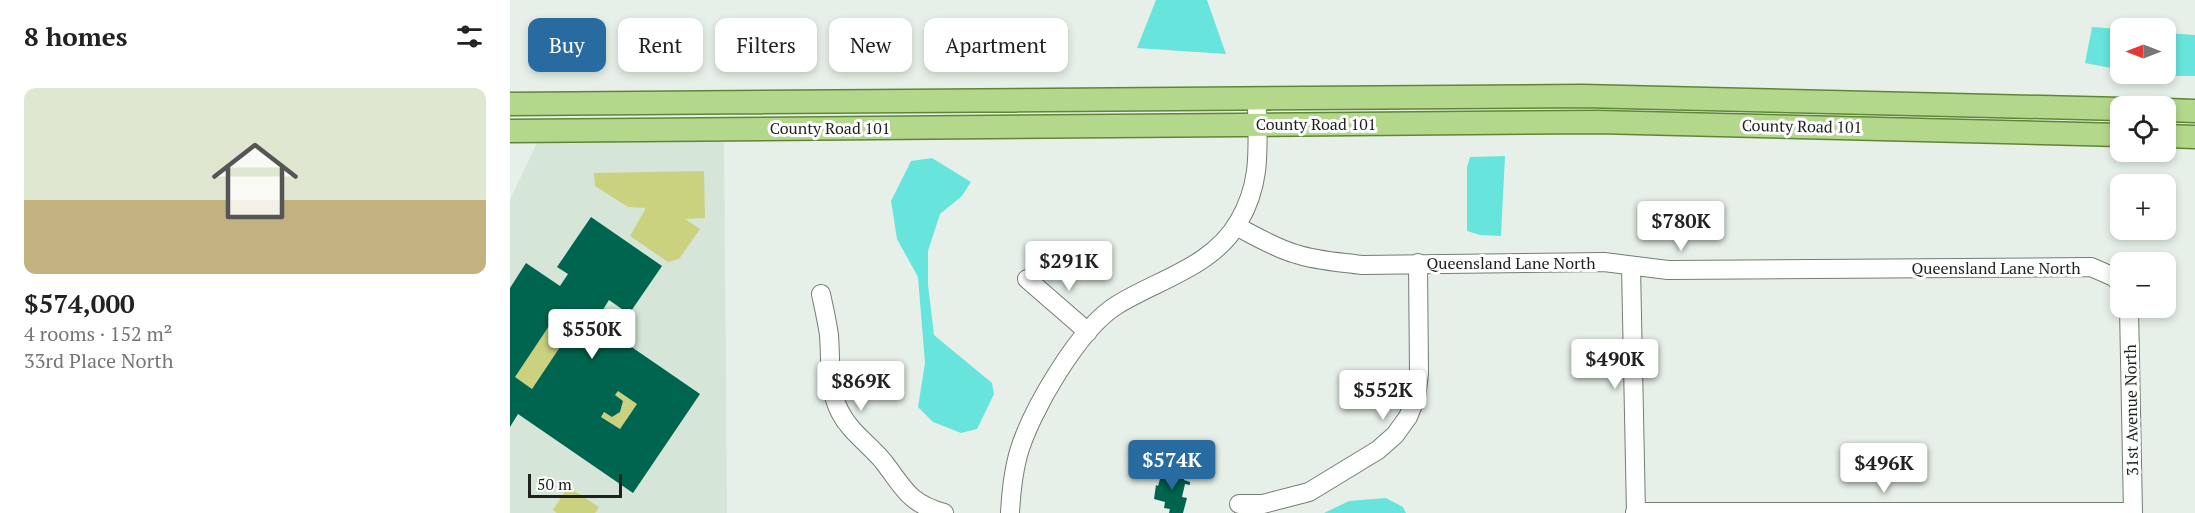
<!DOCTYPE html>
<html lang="en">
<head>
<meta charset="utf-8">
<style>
  :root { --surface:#fff; --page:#f6f6f6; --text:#222; --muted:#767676; --line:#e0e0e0; --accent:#286ba1 }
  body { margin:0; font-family:"PT Serif",serif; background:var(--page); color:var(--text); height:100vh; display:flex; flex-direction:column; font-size:22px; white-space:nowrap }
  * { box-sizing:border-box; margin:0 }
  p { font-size:20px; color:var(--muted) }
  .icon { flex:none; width:33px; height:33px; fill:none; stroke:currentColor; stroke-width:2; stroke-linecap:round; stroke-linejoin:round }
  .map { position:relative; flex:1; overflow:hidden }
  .side { display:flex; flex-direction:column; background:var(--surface); width:510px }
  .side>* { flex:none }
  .top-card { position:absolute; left:18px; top:18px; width:570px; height:54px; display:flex; gap:12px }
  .needle { width:39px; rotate:270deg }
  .fabs { position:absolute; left:1600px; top:18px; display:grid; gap:12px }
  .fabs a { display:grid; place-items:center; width:66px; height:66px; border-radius:12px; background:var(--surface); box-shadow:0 3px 9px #0003; font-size:30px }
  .scale { position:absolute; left:18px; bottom:15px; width:94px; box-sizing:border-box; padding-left:6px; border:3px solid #1e221f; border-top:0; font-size:16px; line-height:21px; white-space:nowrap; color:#1e221f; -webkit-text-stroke:4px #fff; paint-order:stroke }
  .price { position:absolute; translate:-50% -51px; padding:0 14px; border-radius:6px; background:#fff; color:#222; font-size:20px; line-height:39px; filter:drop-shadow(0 2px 3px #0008) }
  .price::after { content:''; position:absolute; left:50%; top:36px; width:18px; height:14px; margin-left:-9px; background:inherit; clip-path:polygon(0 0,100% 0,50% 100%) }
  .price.current { background:var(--accent); color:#fff }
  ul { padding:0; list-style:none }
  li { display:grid; align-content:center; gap:12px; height:318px; padding:0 24px }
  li+li { border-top:2px solid var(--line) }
  li span { display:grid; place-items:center; height:186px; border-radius:12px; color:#555 }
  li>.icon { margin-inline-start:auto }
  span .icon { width:108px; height:108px; fill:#fffc; stroke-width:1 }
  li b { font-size:26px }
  h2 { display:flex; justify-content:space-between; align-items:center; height:72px; padding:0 24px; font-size:26px }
  .tag { padding:0 21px; border-radius:12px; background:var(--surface); box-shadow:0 3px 9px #0003; font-size:21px; line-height:54px }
  .tag.current { background:var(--accent); color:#fff }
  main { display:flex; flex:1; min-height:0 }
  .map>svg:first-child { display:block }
  .built { fill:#d5e5d7 }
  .green { fill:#cbd27f }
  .water { fill:#67e5dc }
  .building { fill:#00654e; fill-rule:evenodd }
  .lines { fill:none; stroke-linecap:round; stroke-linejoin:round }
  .minor-casing { stroke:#747d75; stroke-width:20 }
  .major-casing { stroke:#5e8733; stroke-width:25 }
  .minor { stroke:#fff; stroke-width:18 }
  .major { stroke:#b3d88b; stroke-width:22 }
  .labels { text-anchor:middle; stroke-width:6; stroke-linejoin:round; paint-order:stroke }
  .street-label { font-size:16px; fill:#1e221f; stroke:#fff }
</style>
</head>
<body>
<main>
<section class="side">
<h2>8 homes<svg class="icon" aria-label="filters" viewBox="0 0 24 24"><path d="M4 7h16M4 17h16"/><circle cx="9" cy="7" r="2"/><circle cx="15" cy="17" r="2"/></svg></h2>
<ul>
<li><span style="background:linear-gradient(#dfe7d0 60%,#c2b280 0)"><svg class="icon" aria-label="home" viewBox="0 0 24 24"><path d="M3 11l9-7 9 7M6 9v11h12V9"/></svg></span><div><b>$574,000</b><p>4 rooms · 152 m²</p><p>33rd Place North</p></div></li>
</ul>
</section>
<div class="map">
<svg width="1685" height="513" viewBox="0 0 1685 513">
  <rect width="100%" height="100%" fill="#e6f0e8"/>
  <path class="built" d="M214 137 217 513H0V200L29 138Z"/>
  <path class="green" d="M194 171 195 218 175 219 190 229 169 259 158 262 120 236 136 208 118 207 85 186 84 173Z
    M39 326 56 338 22 389 5 377Z
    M108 391 127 404 110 429 91 417 94 412 102 417 110 412 113 401 105 395Z
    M58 487 89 507 85 513H47L43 510Z"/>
  <path class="water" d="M646 0H697L716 54 627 48Z
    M1582 27 1611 29V70L1575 63Z
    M1656 33 1685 35V76H1641L1627 74H1656Z
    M995 156 991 236 970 235 957 231V167L960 157Z
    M422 158 461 182 452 196 430 214 418 251V285L424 335 482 383 484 394 467 429 451 433 423 422 408 407 415 363 408 277 387 239 381 201 401 161Z
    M876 498 893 507 896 513H814L839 501Z"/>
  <path class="building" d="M81 217 152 266 119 314 99 300 89 316 79 309 75 315 190 394 123 493 8 414 0 427V288L16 263 50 286 58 274 47 267ZM39 326 56 338 22 389 5 377ZM108 391 127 404 110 429 91 417 94 412 102 417 110 412 113 401 105 395Z
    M653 468 675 473 674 480 680 482V485L675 484 672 497 677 498 673 513H659L660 509 654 508 655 502 644 499 646 485 648 486Z"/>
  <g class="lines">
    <g class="minor-casing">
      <path id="minor" d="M726 226C745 236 765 248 786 254 807 261 830 262 852 265L1094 262 1158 270 1581 267 1604 277 1611 285
        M1121 266 1126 513
        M517 279 578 332
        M311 294C314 308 317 321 319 335 321 361 318 389 330 412 340 432 359 444 373 461 394 488 398 503 434 513
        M1619 308 1623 513
        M729 504H753L799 492 868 450 885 435 898 417 906 397 909 374 908 263
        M1125 512H1623
        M500 513C501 493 503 474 508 455 520 412 569 328 607 305 649 279 703 267 729 221 753 180 747 144 747 98"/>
    </g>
    <g class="major-casing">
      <path id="major" d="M0 104 1072 96 1611 109
        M1656 110 1685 111
        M0 131 1088 122 1611 135
        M1656 136 1685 137"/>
    </g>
    <use href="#minor" class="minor"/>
    <use href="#major" class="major"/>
  </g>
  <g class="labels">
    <g class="street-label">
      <text x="806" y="130">County Road 101</text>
      <text transform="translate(1292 126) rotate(1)" y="6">County Road 101</text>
      <text x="320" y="134">County Road 101</text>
      <text x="1001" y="269">Queensland Lane North</text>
      <text x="1486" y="274">Queensland Lane North</text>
      <text transform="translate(1621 410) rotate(-91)" y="6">31st Avenue North</text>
    </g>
  </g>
</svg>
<div class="fabs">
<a><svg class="needle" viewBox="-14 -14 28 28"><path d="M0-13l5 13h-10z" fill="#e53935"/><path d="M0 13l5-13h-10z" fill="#767676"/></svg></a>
<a><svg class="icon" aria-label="locate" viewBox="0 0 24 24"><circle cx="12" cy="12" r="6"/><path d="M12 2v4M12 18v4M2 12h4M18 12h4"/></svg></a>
<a>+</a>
<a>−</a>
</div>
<div class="scale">50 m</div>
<b class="price" style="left:1171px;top:252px">$780K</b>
<b class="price" style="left:559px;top:292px">$291K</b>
<b class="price" style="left:82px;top:360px">$550K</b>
<b class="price" style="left:1105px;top:390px">$490K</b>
<b class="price" style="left:351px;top:412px">$869K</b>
<b class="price" style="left:873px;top:421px">$552K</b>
<b class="price current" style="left:662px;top:491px">$574K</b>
<b class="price" style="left:1374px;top:494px">$496K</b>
<div class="top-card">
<a class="tag current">Buy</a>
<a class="tag">Rent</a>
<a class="tag">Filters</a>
<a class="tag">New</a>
<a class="tag">Apartment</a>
</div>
</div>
</main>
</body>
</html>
